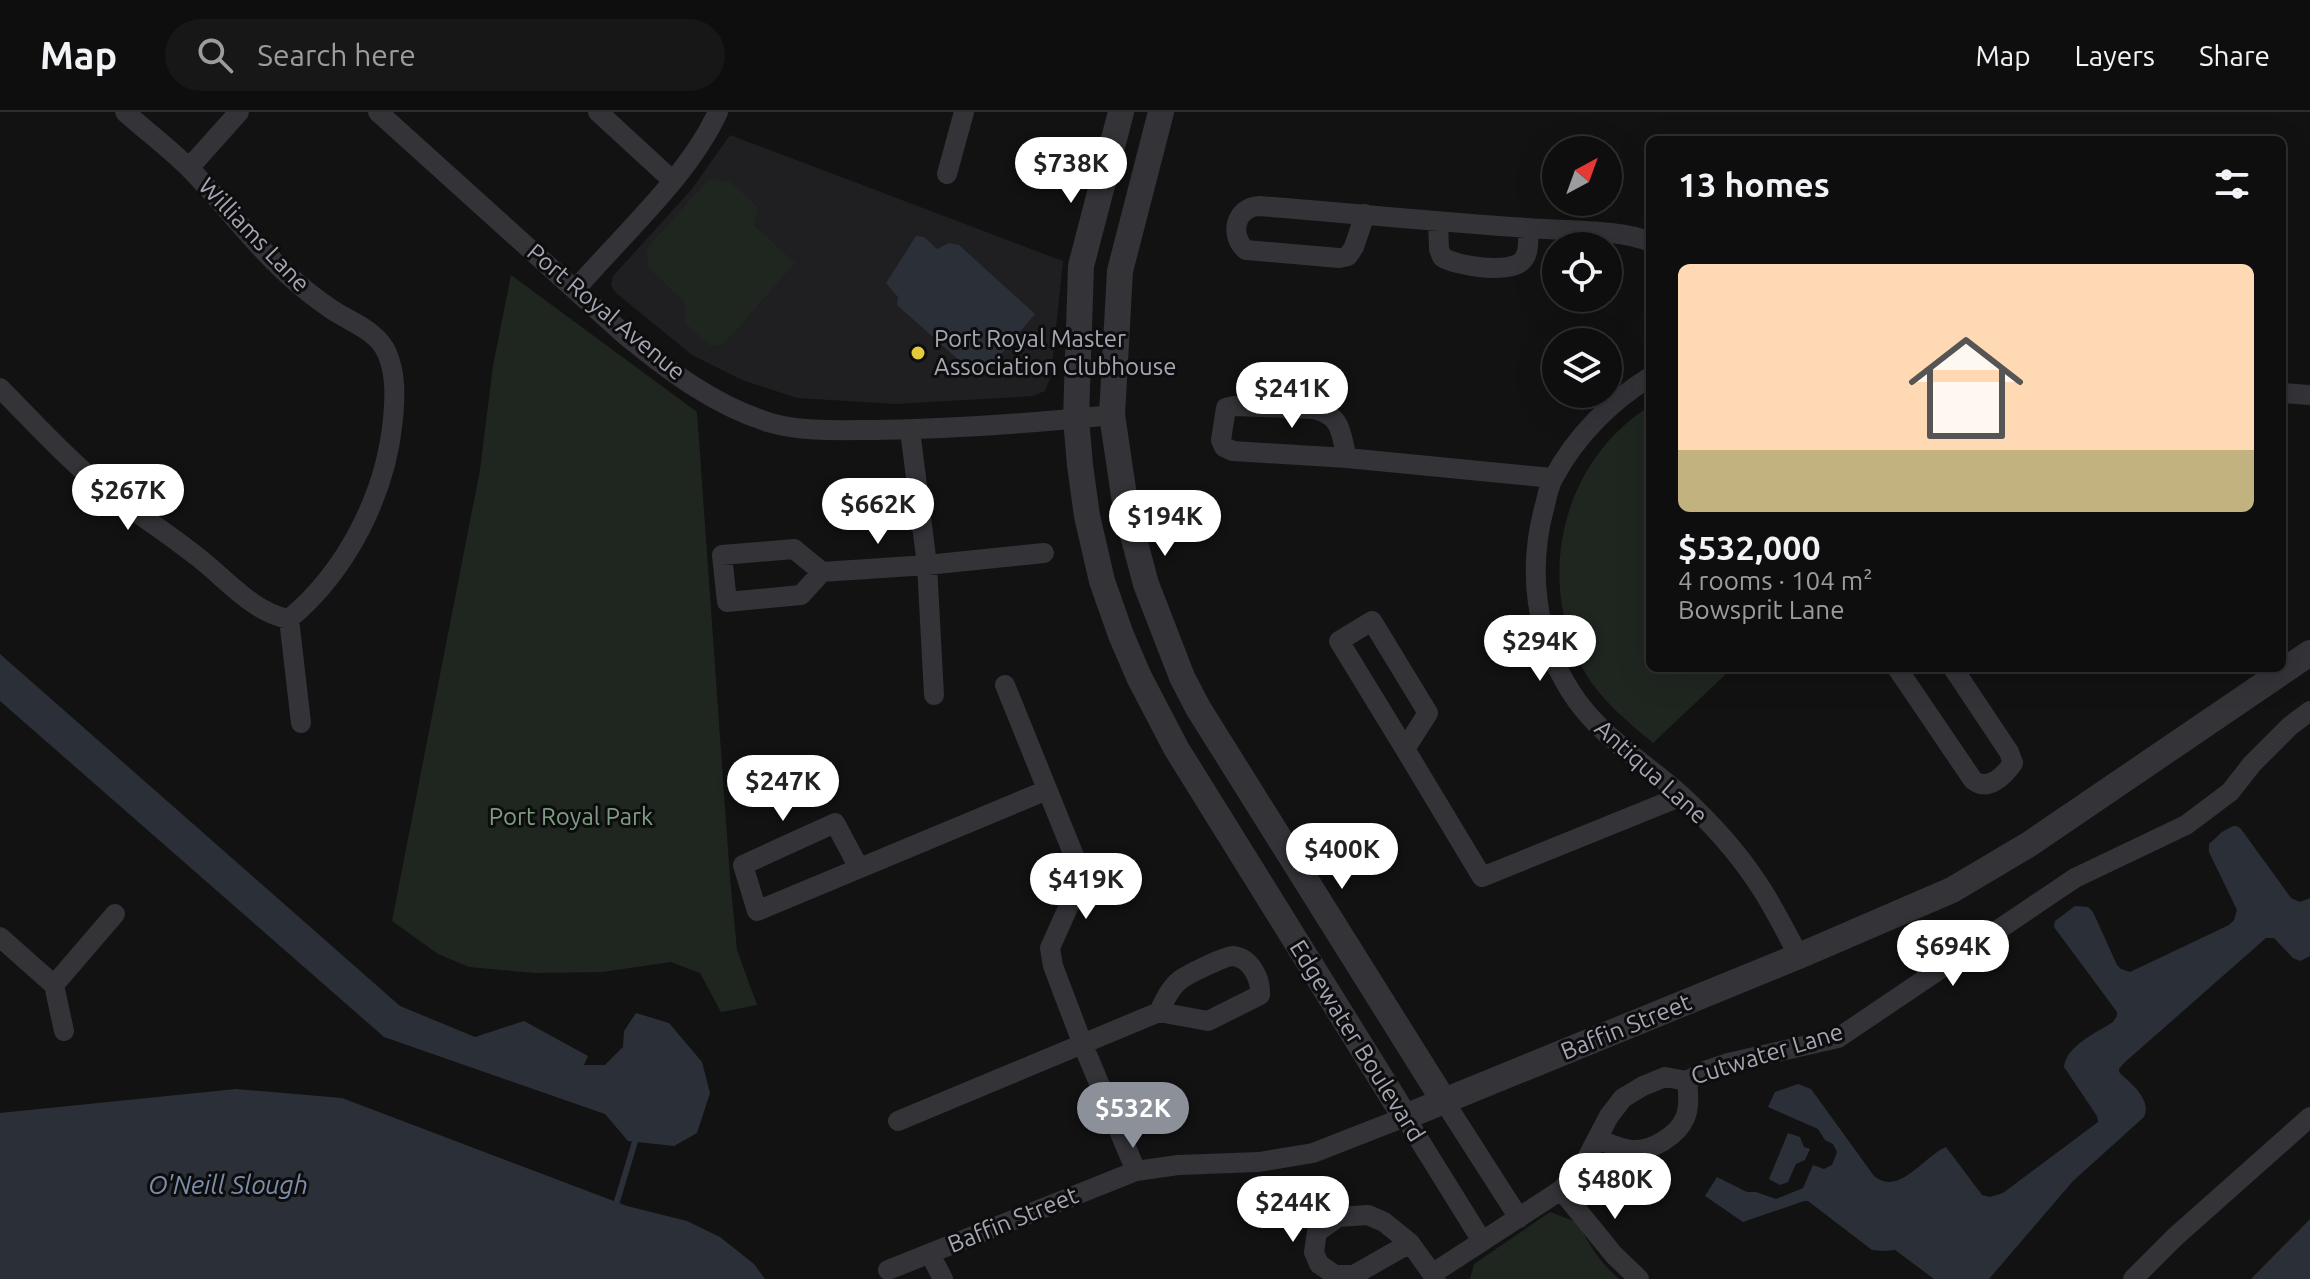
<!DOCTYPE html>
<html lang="en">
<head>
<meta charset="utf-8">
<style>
  :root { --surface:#0e0e0e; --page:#171717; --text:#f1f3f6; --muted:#9b9c9e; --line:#2e2e2e; --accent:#8c9099 }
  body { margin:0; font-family:Ubuntu,sans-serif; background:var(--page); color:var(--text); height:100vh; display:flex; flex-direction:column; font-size:30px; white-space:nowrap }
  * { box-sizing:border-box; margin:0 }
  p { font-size:26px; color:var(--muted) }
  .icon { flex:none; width:44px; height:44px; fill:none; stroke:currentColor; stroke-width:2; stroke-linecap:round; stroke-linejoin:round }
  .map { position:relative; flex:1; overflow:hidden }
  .details { position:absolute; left:1646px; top:24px; width:640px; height:536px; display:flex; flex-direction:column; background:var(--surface); border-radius:12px; box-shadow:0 8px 32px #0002,0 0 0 2px var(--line) }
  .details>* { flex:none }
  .needle { width:52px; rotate:41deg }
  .buttons { position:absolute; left:1542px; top:24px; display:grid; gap:16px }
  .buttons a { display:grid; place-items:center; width:80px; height:80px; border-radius:50%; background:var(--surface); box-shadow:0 8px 32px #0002,0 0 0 2px var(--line); font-size:40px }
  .price { position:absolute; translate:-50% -68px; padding:0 18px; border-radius:28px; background:#fff; color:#222; font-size:26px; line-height:52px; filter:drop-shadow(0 2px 4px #0008) }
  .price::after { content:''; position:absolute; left:50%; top:48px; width:24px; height:18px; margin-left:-12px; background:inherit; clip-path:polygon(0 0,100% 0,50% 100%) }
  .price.current { background:var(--accent); color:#fff }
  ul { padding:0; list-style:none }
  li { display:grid; align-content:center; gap:16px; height:424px; padding:0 32px }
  li span { display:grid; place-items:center; height:248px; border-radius:12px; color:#555 }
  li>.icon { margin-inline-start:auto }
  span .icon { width:144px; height:144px; fill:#fffc; stroke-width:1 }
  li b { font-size:34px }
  h2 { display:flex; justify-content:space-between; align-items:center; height:96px; padding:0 32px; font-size:34px }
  header { display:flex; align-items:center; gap:48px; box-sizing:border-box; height:112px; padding:0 40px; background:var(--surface); border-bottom:2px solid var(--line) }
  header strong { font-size:38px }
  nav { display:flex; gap:44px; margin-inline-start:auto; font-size:28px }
  .search { width:560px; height:72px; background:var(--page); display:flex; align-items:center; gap:20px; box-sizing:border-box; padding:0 28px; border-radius:44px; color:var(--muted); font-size:30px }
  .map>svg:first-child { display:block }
  .built { fill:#1f1e20 }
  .green { fill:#1f2620 }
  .water { fill:#2b3038 }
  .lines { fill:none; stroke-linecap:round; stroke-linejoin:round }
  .stream { stroke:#2b3038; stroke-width:6 }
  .minor { stroke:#333338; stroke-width:20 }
  .tertiary { stroke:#333338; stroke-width:26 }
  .poi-dot { fill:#e4ca39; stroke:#0d0d0e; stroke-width:3 }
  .labels { text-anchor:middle; stroke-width:6; stroke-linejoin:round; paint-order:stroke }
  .street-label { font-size:24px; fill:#a4a6b3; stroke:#0d0d0e }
  .poi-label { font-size:24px; fill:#a4a6b3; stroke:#0d0d0e; text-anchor:start }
  .park-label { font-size:24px; fill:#7d9d85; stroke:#0d0d0e }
  .water-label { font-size:26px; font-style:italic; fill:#7d8eac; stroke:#0d0d0e }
</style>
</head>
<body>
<header>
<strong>Map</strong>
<div class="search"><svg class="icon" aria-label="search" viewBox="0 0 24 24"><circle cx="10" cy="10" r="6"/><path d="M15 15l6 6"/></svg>Search here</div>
<nav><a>Map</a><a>Layers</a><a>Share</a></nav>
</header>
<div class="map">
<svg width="2310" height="1167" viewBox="0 0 2310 1167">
  <rect width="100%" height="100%" fill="#121213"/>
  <path class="built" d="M730 23 1063 149 1051 264 1045 279 1033 284 896 292 797 286 742 268 692 243 616 181 611 174 613 164 691 78Z"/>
  <path class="green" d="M708 68 729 69 758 95 754 113 795 151 724 232 710 234 686 212 685 190 648 156 647 136Z
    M511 163 697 300 730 766 737 838 757 893 721 900 700 861 671 850 602 860 534 861 469 855 438 842 392 809 480 358 493 254Z
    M1650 294V556H1724L1725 563 1653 631C1627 609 1598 586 1582 555 1535 464 1563 348 1650 294Z
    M1550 1100 1579 1111C1588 1133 1601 1151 1619 1167H1470L1474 1152Z"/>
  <path class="water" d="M916 124 924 125 937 137 949 131 959 133 1035 202 980 267 897 193 898 185 886 171Z
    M0 542 400 894 475 925 524 909 588 944 584 953H605L623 935 624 919 636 901 669 911 702 950 710 981 697 1021 674 1034 628 1029 605 1002 384 925 0 589Z
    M2233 714H2237L2241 717 2291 786 2300 790 2310 786V844L2300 849 2293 846 2274 826H2266L2124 951 2119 957V960C2131 972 2152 987 2144 1005L2073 1069 1989 1167H1934L1895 1138 1883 1139 1872 1138 1808 1089H1804L1743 1110 1705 1084 1717 1065 1747 1080H1756L1776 1087 1803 1076 1813 1053 1824 1057 1832 1053 1837 1040 1833 1032 1825 1028 1818 1017 1768 995 1775 980 1798 972 1811 977 1874 1064C1899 1085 1924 1044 1946 1035L1982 1083 1990 1085 2003 1081 2098 1010 2097 1004 2064 955C2066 934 2096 921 2113 910L2117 904V900L2054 815 2055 809 2075 794 2088 795 2093 800 2117 853 2121 857 2130 860 2229 813 2234 808 2237 798 2209 740V732L2222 720Z
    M236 977 342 986 627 1094 687 1109 720 1125 754 1152 765 1167H0V1001Z
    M1788 1021 1800 1025 1804 1035 1810 1037 1805 1048 1796 1052 1788 1070 1780 1073 1769 1067Z
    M2310 1107V1167H2251Z"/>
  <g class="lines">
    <path class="stream" d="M615 1096 637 1023"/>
    <path class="minor" d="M378 0 625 223C669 259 715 294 771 311 803 320 841 318 874 318 954 317 1034 311 1112 303
      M598 0 673 69
      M189 56 239 0
      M947 62 964 0
      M1365 102 1354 135 1348 144 1339 146 1246 138C1229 124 1235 95 1259 94 1349 101 1438 110 1528 116 1562 119 1621 117 1650 130
      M1438 109 1439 137 1442 145C1456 154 1511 163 1523 148 1530 140 1528 126 1528 116
      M575 178C622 123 688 65 718 0
      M1650 265C1611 289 1576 324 1554 365 1549 373 1547 384 1545 393 1527 457 1535 524 1571 580 1598 623 1644 650 1681 683 1709 709 1736 738 1757 770 1773 793 1785 819 1799 844
      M0 276C32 308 61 341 96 370 130 397 166 420 199 446 227 468 254 501 289 507 347 459 386 382 393 307 395 285 396 262 387 241 377 218 350 210 331 197 321 190 311 183 302 175 259 140 228 95 189 56 169 36 146 19 125 0
      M2282 281 2310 283
      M910 318 927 453 934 583
      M1347 346C1340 321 1343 304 1314 297L1234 294 1226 296 1221 328 1224 335 1233 339 1347 346 1552 366
      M822 460 801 483 727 490 722 443 794 437 822 460 927 453 1044 441
      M289 507 301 611
      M1897 556 1973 668C1988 680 2004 664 2013 651L2009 640 1953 556
      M1005 573 1081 761 1079 771 1050 836 1053 854 1083 933 1136 1059
      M1405 637 1339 529 1372 509 1428 601 1405 637 1482 765 1682 684
      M859 756 835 711 743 753 757 799 1047 678
      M0 825 54 873 64 919
      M54 873 115 802
      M1444 989 1519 1106
      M898 1009 1159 900C1164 889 1170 876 1180 868 1188 862 1225 844 1233 844 1251 846 1261 867 1260 883L1208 909 1159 900
      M1598 1028C1610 1031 1622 1038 1634 1038 1652 1039 1678 1023 1685 1006 1690 994 1688 982 1687 969
      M1561 1078 1614 1143 1639 1167
      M1410 1131 1354 1163H1335L1319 1152 1314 1140 1317 1120 1338 1105 1368 1103 1384 1110 1410 1131 1436 1167
      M930 1142 943 1167
      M888 1158 1136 1059 1178 1053 1259 1050 1313 1041 1405 1005 1482 1129
      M1432 1162 1561 1078 1585 1050 1609 1004 1623 986 1643 974 1665 965 1687 969 1705 959 1728 951 1838 926 2075 766 2186 713 2230 680 2252 652 2290 614 2310 599
      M2133 1167 2175 1125 2310 1005"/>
    <path class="tertiary" d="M1121 0 1081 154 1076 307 1080 353 1087 404 1102 469 1121 523 1139 565 1176 636 1405 1005 1799 844 1952 778 2028 733 2310 541
      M1161 0 1120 159 1112 303 1126 397 1146 472 1182 565 1198 596 1444 989"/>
  </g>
  <circle class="poi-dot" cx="918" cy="241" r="8"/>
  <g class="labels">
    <g class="street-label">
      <text transform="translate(254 123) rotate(46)" y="8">Williams Lane</text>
      <text transform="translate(606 200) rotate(40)" y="8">Port Royal Avenue</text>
      <text transform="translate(1651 660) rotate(42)" y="8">Antiqua Lane</text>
      <text transform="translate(1626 915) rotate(-22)" y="8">Baffin Street</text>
      <text transform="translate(1357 929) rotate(58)" y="8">Edgewater Boulevard</text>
      <text transform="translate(1767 942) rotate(-17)" y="8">Cutwater Lane</text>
      <text transform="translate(1013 1108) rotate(-22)" y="8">Baffin Street</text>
    </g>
    <g class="poi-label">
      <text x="934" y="235">Port Royal Master<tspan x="934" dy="28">Association Clubhouse</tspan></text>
    </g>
    <g class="park-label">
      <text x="571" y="713">Port Royal Park</text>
    </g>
    <g class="water-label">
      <text x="228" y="1082">O'Neill Slough</text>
    </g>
  </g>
</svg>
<div class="buttons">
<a><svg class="needle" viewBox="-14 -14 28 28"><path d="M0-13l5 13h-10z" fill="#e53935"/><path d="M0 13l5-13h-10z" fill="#9b9c9e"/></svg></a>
<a><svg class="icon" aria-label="locate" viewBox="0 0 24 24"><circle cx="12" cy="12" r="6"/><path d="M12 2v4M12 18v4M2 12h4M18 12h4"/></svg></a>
<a><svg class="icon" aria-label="layers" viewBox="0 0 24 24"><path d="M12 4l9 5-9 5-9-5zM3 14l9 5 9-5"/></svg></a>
</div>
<b class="price" style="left:1071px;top:93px">$738K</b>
<b class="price" style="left:1292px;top:318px">$241K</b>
<b class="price" style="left:128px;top:420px">$267K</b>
<b class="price" style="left:878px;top:434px">$662K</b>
<b class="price" style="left:1165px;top:446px">$194K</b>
<b class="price" style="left:1540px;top:571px">$294K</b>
<b class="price" style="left:783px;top:711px">$247K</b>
<b class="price" style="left:1342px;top:779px">$400K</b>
<b class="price" style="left:1086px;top:809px">$419K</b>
<b class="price" style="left:1953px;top:876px">$694K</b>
<b class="price current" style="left:1133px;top:1038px">$532K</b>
<b class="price" style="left:1615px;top:1109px">$480K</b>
<b class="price" style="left:1293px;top:1132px">$244K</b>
<section class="details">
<h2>13 homes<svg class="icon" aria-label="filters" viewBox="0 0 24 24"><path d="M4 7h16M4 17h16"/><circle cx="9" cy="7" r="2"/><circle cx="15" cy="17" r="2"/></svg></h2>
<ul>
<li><span style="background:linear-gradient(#ffd9b3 75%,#c2b280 0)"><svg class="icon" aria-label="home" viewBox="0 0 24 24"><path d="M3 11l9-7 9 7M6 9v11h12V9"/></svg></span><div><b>$532,000</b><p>4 rooms · 104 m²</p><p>Bowsprit Lane</p></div></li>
</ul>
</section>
</div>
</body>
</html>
